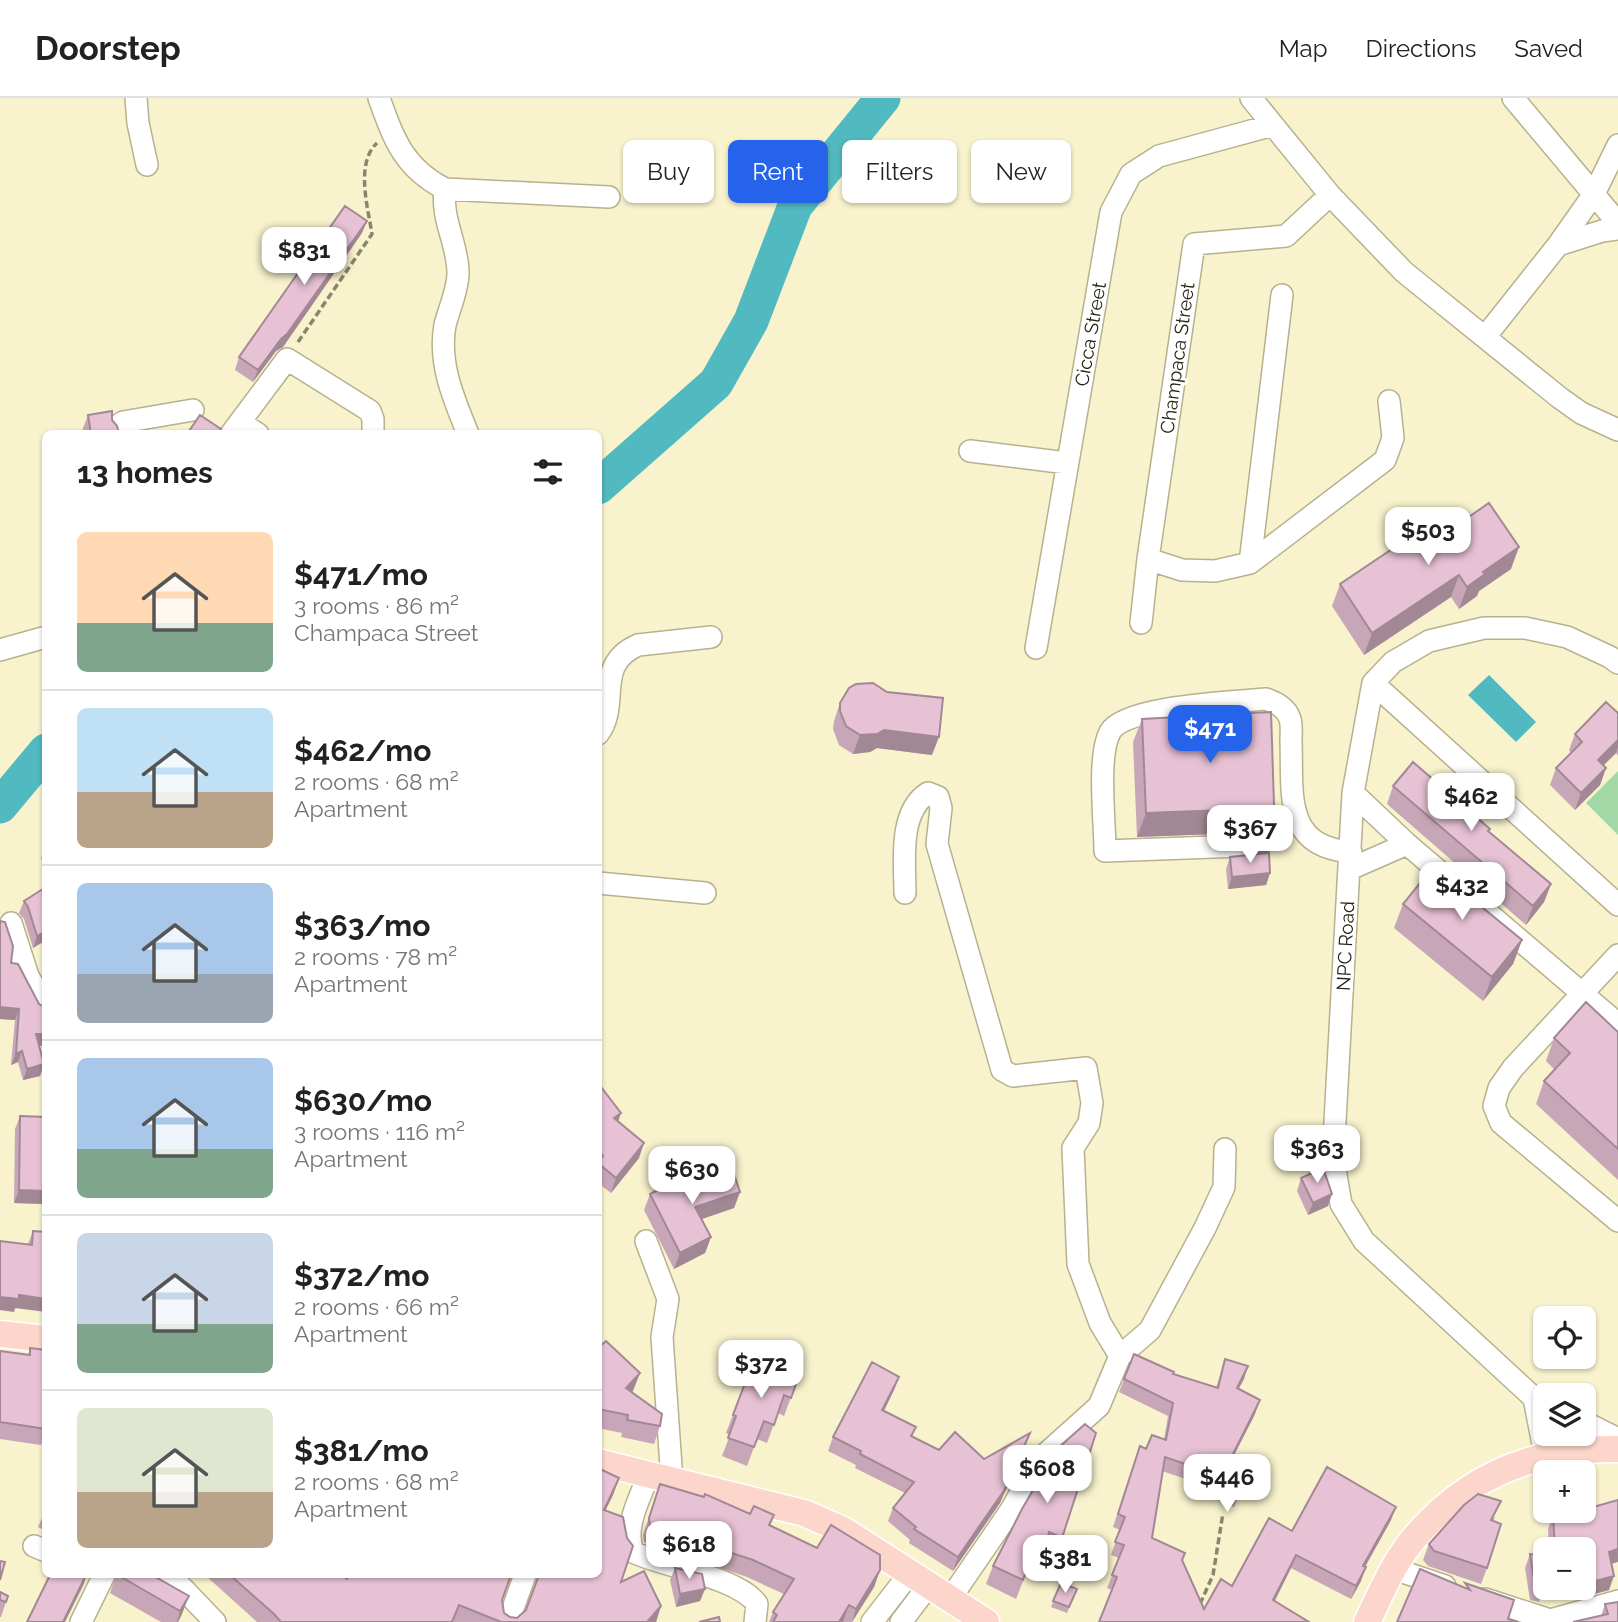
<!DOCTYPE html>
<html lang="en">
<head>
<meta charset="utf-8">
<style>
  :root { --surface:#fff; --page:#f6f6f6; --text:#222; --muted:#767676; --line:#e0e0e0; --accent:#2563eb }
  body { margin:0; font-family:Raleway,sans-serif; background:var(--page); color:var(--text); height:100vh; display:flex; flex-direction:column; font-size:26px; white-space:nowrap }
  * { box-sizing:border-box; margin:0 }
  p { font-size:23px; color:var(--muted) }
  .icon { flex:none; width:38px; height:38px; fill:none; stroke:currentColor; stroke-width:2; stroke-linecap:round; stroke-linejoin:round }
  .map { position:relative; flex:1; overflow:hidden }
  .side { position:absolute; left:42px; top:332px; width:560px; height:1148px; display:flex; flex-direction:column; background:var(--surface); border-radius:10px; box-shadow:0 2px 5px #0004 }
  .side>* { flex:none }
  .top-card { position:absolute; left:623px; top:42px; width:665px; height:63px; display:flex; gap:14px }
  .controls { position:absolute; left:1533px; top:1208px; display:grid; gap:14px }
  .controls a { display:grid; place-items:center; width:63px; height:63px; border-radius:10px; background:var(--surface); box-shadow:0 2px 5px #0004; font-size:35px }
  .price { position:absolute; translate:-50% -60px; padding:0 16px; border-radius:14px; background:#fff; color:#222; font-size:23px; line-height:46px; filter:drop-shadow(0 2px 4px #0008) }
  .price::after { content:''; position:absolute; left:50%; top:42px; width:21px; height:16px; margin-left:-10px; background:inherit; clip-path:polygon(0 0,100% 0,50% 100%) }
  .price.current { background:var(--accent); color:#fff }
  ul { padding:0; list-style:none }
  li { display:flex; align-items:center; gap:21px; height:175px; padding:0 35px }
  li+li { border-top:2px solid var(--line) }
  li span { display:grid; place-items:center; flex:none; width:196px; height:140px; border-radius:10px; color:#555 }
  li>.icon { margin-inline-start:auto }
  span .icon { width:84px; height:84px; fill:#fffc; stroke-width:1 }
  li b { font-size:30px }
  h2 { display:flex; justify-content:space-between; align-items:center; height:84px; padding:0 35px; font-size:30px }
  .tag { padding:0 24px; border-radius:10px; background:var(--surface); box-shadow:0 2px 5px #0004; font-size:24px; line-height:63px }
  .tag.current { background:var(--accent); color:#fff }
  header { display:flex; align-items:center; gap:42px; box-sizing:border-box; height:98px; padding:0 35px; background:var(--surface); border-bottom:2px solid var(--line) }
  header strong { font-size:33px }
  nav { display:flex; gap:38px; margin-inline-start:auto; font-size:24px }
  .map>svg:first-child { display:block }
  .green { fill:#a1d8a6 }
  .water { fill:#51b9c0 }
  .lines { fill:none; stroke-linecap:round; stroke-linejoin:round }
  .river { stroke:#51b9c0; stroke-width:35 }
  .minor-casing { stroke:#b7b18e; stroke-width:24 }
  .major-casing { stroke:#fff; stroke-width:29 }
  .path { stroke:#8a866d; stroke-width:3.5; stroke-dasharray:7 3.5; stroke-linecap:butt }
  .minor { stroke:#fff; stroke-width:21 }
  .major { stroke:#fdd6cb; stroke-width:26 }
  .wall { fill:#c7a7b7 }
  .shaded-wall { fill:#a28895 }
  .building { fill:#e7c2d5; stroke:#a28895; stroke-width:2 }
  .labels { text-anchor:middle; stroke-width:6; stroke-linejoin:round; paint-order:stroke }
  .street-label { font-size:19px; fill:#262416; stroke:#fff }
</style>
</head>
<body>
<header>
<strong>Doorstep</strong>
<nav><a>Map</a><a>Directions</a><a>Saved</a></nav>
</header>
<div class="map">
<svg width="1618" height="1524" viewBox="0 0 1618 1524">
  <rect width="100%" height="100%" fill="#f8f2cd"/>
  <path class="green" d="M1618 673V737L1586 705Z"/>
  <path class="water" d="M1489 577 1536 624 1516 644 1468 597Z"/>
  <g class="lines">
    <path class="river" d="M598 389 716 285 751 223 795 108 883 0
      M0 708 46 653"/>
    <g class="minor-casing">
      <path id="minor" d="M136 0 138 25 147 67
        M379 0C394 42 404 70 445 91 441 123 458 145 458 175 458 192 449 211 445 227 438 266 454 301 468 336
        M1251 0 1330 97 1404 174 1560 300 1581 315 1618 332
        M1513 0 1618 125
        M445 91 609 99
        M1558 147 1602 133 1618 131
        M1485 239 1558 147 1594 96 1618 47
        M240 324 258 336
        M118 336 119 327 123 324 193 312
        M231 336 287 261 370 313 373 321V336
        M970 353 1067 365
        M1148 461 1182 472 1215 473 1250 465 1385 362 1393 340 1389 303
        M1250 465 1282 197
        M1141 525 1148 461 1194 146 1286 138 1330 97
        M1036 550 1111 114 1131 76 1159 58 1273 27
        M0 552 46 539
        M1373 585 1618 807
        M598 636C621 606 593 567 638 547L711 539
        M1353 695 1407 746 1618 926
        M1241 748 1105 753C1105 724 1097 658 1110 634 1124 608 1236 604 1266 601 1276 605 1286 609 1290 621 1292 627 1291 636 1291 643 1293 693 1282 749 1351 754
        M1350 771 1407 746
        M598 785 705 795
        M905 795C905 765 898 714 928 695L938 699 941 710 937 746 1002 972 1013 978 1086 970 1092 1005 1089 1025 1073 1050 1078 1166 1100 1225 1120 1258
        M11 825 28 878 46 910
        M1618 857 1513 970 1499 990 1494 1008 1501 1025 1618 1123
        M646 1143 668 1201 662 1239 672 1383
        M1534 1300 1545 1357
        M1545 1305 1534 1300 1364 1143 1341 1106 1333 1060 1353 695 1373 585 1393 564 1429 543 1484 530H1525L1567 539 1610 559 1618 565
        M1584 1324 1618 1341
        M649 1376C640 1400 623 1429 633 1454 664 1469 738 1479 757 1506L755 1524
        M34 1448 46 1453
        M1394 1471 1445 1488
        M170 1477 215 1524
        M950 1501 1011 1412 1040 1361 1099 1308 1120 1258 1150 1232 1205 1130 1224 1089 1225 1051
        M1485 1501 1550 1522 1618 1503
        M81 1524 104 1477
        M508 1524 525 1477
        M872 1524 910 1475
        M901 1524 929 1487"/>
    </g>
    <g class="major-casing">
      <path id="major" d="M0 1236 46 1241
        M598 1364 804 1415 843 1432 986 1524
        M1367 1524C1380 1497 1392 1468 1411 1444 1464 1378 1535 1350 1618 1351"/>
    </g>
    <path class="path" d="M298 244 372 136C368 110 355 65 377 45
      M1200 1506 1213 1477 1223 1415"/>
    <use href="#minor" class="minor"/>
    <use href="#major" class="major"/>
  </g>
  <path class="wall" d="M362 135 283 249 276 253 253 284 235 272 239 259Z
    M88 317 112 322 119 336H81Z
    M1425 449 1511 471 1479 493 1477 498 1459 511 1451 499 1364 557 1332 508 1340 486Z
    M840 605 932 657 877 650 870 654 853 656 839 647 833 631 834 623Z
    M1271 614 1269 755 1270 775 1266 787 1228 791 1226 771 1230 759 1252 757V742L1241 735 1137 739 1133 644 1142 621Z
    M1618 615V658L1616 655 1603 667 1606 670 1600 687 1575 712 1550 687 1556 670 1571 655 1569 652 1575 636Z
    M1393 688 1489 734 1551 786 1544 804 1526 827 1387 706Z
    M46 748V770L41 760Z
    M46 789V842L33 850 24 821 19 815 24 803Z
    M1403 806 1522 842 1513 866 1483 903 1394 830Z
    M0 823 11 865 39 906 46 910V948H39L44 966 40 978 23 982 18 964 11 967 15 922 0 921Z
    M1618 934V1082L1536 1006 1544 983 1555 972 1546 963 1554 940Z
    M598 985 618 1024 639 1060 611 1095 598 1085Z
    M20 1018 46 1106 14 1105 15 1031Z
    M1301 1080 1328 1108 1308 1117 1297 1093Z
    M684 1086 740 1094 734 1110 702 1121 711 1139 705 1155 674 1171 644 1112 650 1096Z
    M33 1133 46 1134 14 1214 28 1146Z
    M30 1250 46 1252V1335L41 1347 0 1341V1253L28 1257Z
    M598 1250 633 1293 632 1294 660 1328 654 1346 621 1339 622 1335 598 1330Z
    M755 1259 800 1275 784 1318 778 1315 767 1345 757 1341 747 1368 722 1358 730 1337 726 1335Z
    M1225 1261 1248 1268 1238 1291 1255 1316 1234 1357 1252 1364 1247 1377 1234 1409 1215 1401 1218 1392 1162 1373 1152 1440 1182 1463 1204 1511 1232 1488 1292 1433 1391 1422 1365 1469 1361 1483 1351 1501 1291 1470 1275 1503 1099 1524 1112 1492 1107 1490 1119 1460 1111 1457 1120 1432 1113 1429 1135 1362 1140 1348 1146 1351 1164 1341 1168 1318 1119 1294 1124 1281 1216 1290Z
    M899 1279 894 1292 884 1313 916 1329 912 1339 939 1352 984 1361 1025 1349 1000 1405 953 1473 909 1445 910 1442 888 1423 893 1410 905 1395 855 1370 856 1367 828 1353 833 1339Z
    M598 1370 619 1380 613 1397 605 1413 621 1484 661 1508 656 1524H257L205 1477H341L346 1480 347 1477H511L502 1502 504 1515 510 1519 517 1520 526 1512Z
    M660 1386 750 1416 774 1417 770 1428 817 1450 880 1472 874 1489 852 1524H769L773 1514 784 1496 747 1479 644 1444 643 1437Z
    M46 1411V1433L38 1429Z
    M1022 1411 1062 1440 1056 1458 1045 1454 1043 1464 1036 1483 1025 1478 1016 1501 986 1486 993 1468Z
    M1553 1417 1611 1466 1609 1492 1572 1502 1570 1489H1584V1451H1549L1548 1431Z
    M1495 1419 1493 1423 1487 1470 1481 1486 1428 1468 1423 1462 1429 1446Z
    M1530 1456 1545 1458V1489H1544L1539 1504 1530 1502 1525 1470Z
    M675 1470 705 1491 700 1503 676 1509 670 1482Z
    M116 1477H152L182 1516 178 1524H161L110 1495Z
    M1061 1485 1077 1491 1067 1515 1051 1509Z
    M0 1494 8 1498 1 1519H0Z
    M1605 1506 1618 1524 1601 1518Z"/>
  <path class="shaded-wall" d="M367 123 362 135 283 249 276 253 253 284 258 272Z
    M1519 449 1511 471 1479 493 1477 498 1459 511 1467 489 1483 474Z
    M1459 477 1451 499 1364 557 1372 535Z
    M884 632 939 639 932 657 877 650 870 654 853 656 860 637Z
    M1618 642V649L1616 655 1592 679 1598 662Z
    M1606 670 1600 687 1575 712 1581 695Z
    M1250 711 1241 735 1137 739 1146 715Z
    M1275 737 1267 761 1252 762 1261 738Z
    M1270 775 1266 787 1228 791 1232 779Z
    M1551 786 1544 804 1526 827 1533 808Z
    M46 833V842L33 850 37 838Z
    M1522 842 1513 866 1483 903 1492 879Z
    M0 909 19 911 15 922 0 921Z
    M36 936H46V948L32 947Z
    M22 953 18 964 11 967 16 956Z
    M44 966 40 978 23 982 27 971Z
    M621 1015 616 1030 614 1020Z
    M644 1045 639 1060 611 1095 616 1080Z
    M19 1092 46 1093V1106L14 1105Z
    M740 1094 734 1110 690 1125 695 1109Z
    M1332 1096 1328 1108 1308 1117 1313 1105Z
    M711 1139 705 1155 674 1171 680 1155Z
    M19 1197 46 1201V1214L15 1210 14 1214 0 1212V1199Z
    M1248 1268 1244 1281 1232 1303 1237 1290Z
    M640 1275 633 1293 620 1307 626 1290Z
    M899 1279 894 1292 877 1326 882 1312Z
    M1260 1302 1255 1316 1228 1369 1233 1356Z
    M1030 1335 1000 1405 953 1473 958 1459Z
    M619 1380 613 1397 598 1427 604 1412Z
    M1396 1409 1391 1422 1358 1481 1363 1468Z
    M1618 1451V1464L1604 1468 1609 1454Z
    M1296 1457 1291 1470 1268 1515 1273 1502Z
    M1366 1469 1361 1483 1351 1501 1356 1488Z
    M880 1472 874 1489 852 1524 856 1511Z
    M86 1477 84 1486 65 1524H63Z
    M1614 1478 1609 1492 1572 1502 1577 1489H1584V1486Z
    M705 1491 700 1503 676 1509 680 1496Z
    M189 1498 182 1516 178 1524H177L180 1513Z
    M849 1507 843 1524H839Z
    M661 1508 656 1524H647Z"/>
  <path class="building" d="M345 108 367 123 287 236 281 241 258 272 239 259Z
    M112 313V322L117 328 119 336H91L88 317Z
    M200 317 221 331 218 336H187Z
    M1489 405 1519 449 1483 474 1485 476 1467 489 1459 477 1372 535 1340 486 1416 435 1425 449Z
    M873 585 887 594 943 600 939 639 884 632 877 636 860 637 846 628 840 613V605L849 590 856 586Z
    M1606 604 1618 615V642L1598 662 1606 670 1581 695 1556 670 1582 644 1575 636Z
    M1271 614 1275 737 1261 738V718L1250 711 1146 715 1142 621Z
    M1413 664 1490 731 1488 733 1551 786 1533 808 1393 688Z
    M1269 755 1270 775 1232 779 1230 759Z
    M1433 769 1522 842 1492 879 1403 806Z
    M46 789V833L37 838 28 809 24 803Z
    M0 823 5 824 13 848 11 865 18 866 39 906 46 910V936H36L44 966 27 971 22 953 16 956 19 911 0 909Z
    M1586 904 1618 934V1051L1544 983 1570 955 1554 940Z
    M598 985 621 1015 614 1020 644 1045 616 1080 598 1065 603 1058 598 1052Z
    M20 1018 46 1019V1093L19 1092Z
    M732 1070 740 1094 695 1109 711 1139 680 1155 650 1096 681 1080 684 1086Z
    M1323 1070 1332 1096 1313 1105 1301 1080Z
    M33 1133 46 1134V1201L19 1197V1201L0 1199V1143L32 1147Z
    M606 1243 640 1275 626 1290 662 1316 660 1328 627 1322 628 1317 598 1311V1250Z
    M30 1250 46 1252V1331L0 1324V1253L30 1257Z
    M1134 1256 1174 1274 1173 1276 1218 1290 1225 1261 1248 1268 1237 1290 1260 1302 1233 1356 1252 1364 1239 1395 1220 1388 1224 1379 1165 1359 1152 1440 1185 1455 1182 1462 1204 1511 1221 1481 1232 1488 1269 1420 1292 1433 1327 1369 1396 1409 1363 1468 1366 1469 1356 1488 1296 1457 1273 1502 1309 1524H1099L1117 1479 1112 1477 1124 1447 1115 1444 1125 1419 1118 1416 1140 1348 1146 1351 1152 1337 1166 1342 1173 1305 1124 1281Z
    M755 1259 800 1275 791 1300 784 1297 774 1327 764 1323 754 1349 728 1340 736 1318 733 1317Z
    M872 1264 899 1279 882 1312 916 1329 911 1338 939 1352 955 1334 984 1361 1030 1335 1005 1391 958 1459 914 1431 916 1429 893 1410 914 1384 860 1356 861 1353 833 1339Z
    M1085 1326 1096 1335 1062 1440 1049 1434 1043 1464 1031 1459 1023 1482 993 1468 1022 1411 1057 1351Z
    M598 1370 619 1380 604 1412 623 1419 627 1440 633 1448 621 1484 644 1473 661 1508 647 1524H501L459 1507 452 1524H281L274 1516 230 1477H341L347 1481 348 1477H511L502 1502 504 1515 510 1519 517 1520 526 1512 539 1477H598Z
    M660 1386 704 1399 705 1396 750 1416 754 1408 774 1417 769 1427 817 1450 831 1427 880 1457V1472L856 1511 849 1507 839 1524H773L777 1517 773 1514 794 1481 753 1462 650 1428 649 1420Z
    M1478 1396 1501 1403 1491 1422 1501 1426 1487 1470 1434 1453 1429 1446 1464 1407Z
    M1618 1402V1451L1609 1454 1614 1478 1584 1486V1451H1555L1553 1417 1572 1415Z
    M1530 1456 1545 1458V1482L1544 1490 1535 1487Z
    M0 1463 5 1464 0 1482Z
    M675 1470 702 1476 705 1491 680 1496Z
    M1420 1471 1470 1492 1465 1485 1514 1502 1508 1521 1518 1524H1397Z
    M50 1477H86L63 1524H27Z
    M118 1477H152L189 1498 180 1513Z
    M1061 1485 1077 1491 1069 1509 1053 1503Z
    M0 1494 8 1498 6 1504 0 1502Z
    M1618 1504V1524H1573L1608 1516 1605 1506Z
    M719 1519 720 1524H699Z"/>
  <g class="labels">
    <g class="street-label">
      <text transform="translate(1090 236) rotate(-80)" y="7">Cicca Street</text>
      <text transform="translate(1177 260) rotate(-82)" y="7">Champaca Street</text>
      <text transform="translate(1345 848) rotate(-87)" y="7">NPC Road</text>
    </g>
  </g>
</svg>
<div class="controls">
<a><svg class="icon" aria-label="locate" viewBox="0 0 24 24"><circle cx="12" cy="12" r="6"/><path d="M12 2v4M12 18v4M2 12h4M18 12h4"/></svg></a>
<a><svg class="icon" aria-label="layers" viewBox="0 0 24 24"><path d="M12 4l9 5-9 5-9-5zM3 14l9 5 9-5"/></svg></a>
<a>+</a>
<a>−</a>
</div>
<b class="price" style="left:304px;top:189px">$831</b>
<b class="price" style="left:1428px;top:469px">$503</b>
<b class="price current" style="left:1210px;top:667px">$471</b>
<b class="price" style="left:1471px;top:735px">$462</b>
<b class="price" style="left:1250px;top:767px">$367</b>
<b class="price" style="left:1462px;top:824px">$432</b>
<b class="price" style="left:1317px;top:1087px">$363</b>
<b class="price" style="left:692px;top:1108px">$630</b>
<b class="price" style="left:761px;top:1302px">$372</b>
<b class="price" style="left:1047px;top:1407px">$608</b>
<b class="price" style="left:1227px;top:1416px">$446</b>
<b class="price" style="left:689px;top:1483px">$618</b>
<b class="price" style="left:1065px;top:1497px">$381</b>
<div class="top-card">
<a class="tag">Buy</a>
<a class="tag current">Rent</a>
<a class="tag">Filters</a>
<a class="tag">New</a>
</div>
<section class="side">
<h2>13 homes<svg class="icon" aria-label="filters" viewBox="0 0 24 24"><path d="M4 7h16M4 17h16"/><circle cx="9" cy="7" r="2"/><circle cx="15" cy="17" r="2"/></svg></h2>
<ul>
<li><span style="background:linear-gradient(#ffd9b3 65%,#7fa58c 0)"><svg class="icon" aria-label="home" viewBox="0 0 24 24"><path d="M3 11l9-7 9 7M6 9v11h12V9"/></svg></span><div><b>$471/mo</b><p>3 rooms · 86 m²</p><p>Champaca Street</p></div></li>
<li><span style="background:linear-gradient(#bfe0f5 60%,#b9a48a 0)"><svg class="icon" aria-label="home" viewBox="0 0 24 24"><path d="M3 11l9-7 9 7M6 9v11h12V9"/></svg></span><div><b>$462/mo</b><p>2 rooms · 68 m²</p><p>Apartment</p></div></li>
<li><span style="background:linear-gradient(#a9c7e8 65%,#9aa5b1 0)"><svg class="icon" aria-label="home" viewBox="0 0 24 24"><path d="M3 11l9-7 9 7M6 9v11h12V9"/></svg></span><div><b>$363/mo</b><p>2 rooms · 78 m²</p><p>Apartment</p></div></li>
<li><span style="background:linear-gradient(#a9c7e8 65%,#7fa58c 0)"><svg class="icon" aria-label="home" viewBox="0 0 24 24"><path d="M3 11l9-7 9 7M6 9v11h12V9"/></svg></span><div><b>$630/mo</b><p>3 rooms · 116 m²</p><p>Apartment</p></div></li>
<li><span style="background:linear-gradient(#c9d6e8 65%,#7fa58c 0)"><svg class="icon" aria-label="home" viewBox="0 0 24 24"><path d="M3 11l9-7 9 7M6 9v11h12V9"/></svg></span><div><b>$372/mo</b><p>2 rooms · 66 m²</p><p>Apartment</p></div></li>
<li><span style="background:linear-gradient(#dfe7d0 60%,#b9a48a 0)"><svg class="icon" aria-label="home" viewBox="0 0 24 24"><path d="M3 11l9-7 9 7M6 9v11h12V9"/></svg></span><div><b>$381/mo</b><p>2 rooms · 68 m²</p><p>Apartment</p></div></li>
</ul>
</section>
</div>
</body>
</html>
